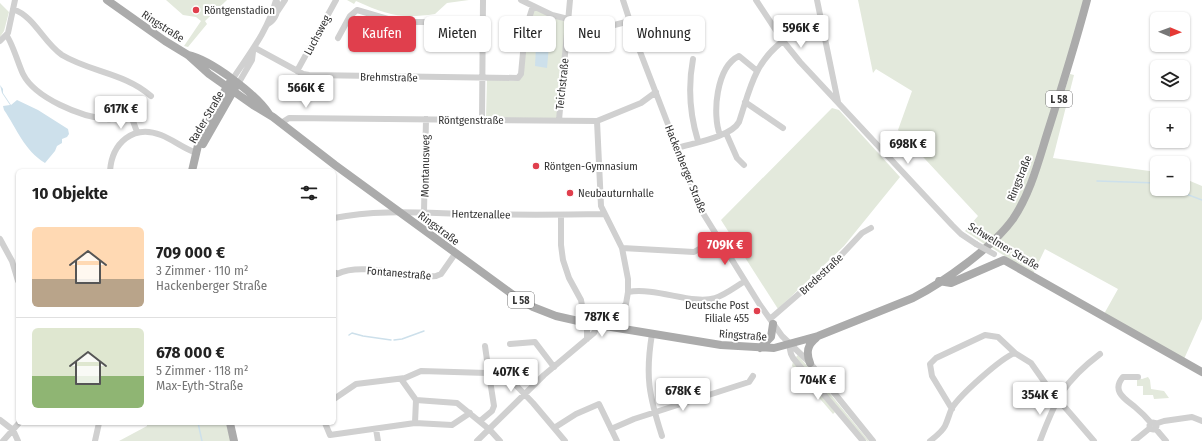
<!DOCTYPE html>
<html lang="de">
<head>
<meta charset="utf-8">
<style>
  :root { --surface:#fff; --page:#f6f6f6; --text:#222; --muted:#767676; --line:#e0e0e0; --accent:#e03f4d }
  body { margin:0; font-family:"Fira Sans Condensed",sans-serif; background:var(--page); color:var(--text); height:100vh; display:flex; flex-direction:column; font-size:15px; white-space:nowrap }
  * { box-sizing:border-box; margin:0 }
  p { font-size:13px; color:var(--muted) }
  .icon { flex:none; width:22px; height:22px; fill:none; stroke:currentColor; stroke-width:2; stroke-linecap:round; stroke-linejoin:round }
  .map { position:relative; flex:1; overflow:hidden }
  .panel { position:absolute; left:16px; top:169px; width:320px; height:256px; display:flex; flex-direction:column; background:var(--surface); border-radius:6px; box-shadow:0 1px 3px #0004 }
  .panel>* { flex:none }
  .hud { position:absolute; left:348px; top:16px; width:380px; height:36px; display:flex; gap:8px }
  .needle { width:26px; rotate:91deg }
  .controls { position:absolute; left:1150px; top:12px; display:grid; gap:8px }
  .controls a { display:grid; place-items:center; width:40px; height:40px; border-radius:6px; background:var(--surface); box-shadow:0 1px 3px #0004; font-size:20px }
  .price { position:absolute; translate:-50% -34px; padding:0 9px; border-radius:4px; background:#fff; color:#222; font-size:13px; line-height:26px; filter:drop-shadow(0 1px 2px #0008) }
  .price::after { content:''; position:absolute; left:50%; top:24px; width:12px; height:9px; margin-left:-6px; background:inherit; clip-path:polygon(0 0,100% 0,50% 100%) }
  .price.on { background:var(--accent); color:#fff }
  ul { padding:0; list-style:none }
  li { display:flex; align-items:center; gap:12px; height:100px; padding:0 16px }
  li+li { border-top:1px solid var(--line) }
  li span { display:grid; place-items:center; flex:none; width:112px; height:80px; border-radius:6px; color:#555 }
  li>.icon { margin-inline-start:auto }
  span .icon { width:48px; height:48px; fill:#fffc; stroke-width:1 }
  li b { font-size:17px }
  h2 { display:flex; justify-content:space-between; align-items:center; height:48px; padding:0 16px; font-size:17px }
  .tag { padding:0 14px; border-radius:6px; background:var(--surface); box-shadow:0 1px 3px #0004; font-size:14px; line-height:36px }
  .tag.on { background:var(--accent); color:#fff }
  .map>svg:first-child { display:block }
  .green { fill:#e3e9dc }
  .water { fill:#cde0eb }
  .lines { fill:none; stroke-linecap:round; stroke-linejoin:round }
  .stream { stroke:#cde0eb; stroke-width:1.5 }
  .minor { stroke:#d0d0d0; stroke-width:6 }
  .major { stroke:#ababab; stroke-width:8 }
  .minor-bridge { stroke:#d0d0d0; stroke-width:6 }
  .poi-dot { fill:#e03f4d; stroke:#fff; stroke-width:1.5 }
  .labels { text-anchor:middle; stroke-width:4; stroke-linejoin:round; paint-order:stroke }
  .shield { fill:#fff; stroke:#707070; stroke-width:1 }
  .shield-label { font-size:10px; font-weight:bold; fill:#333 }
  .poi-label { font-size:11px; fill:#333; stroke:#fff; text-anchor:start }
  .street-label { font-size:11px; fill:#333; stroke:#fff }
</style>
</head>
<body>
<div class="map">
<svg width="1202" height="441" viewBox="0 0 1202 441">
  <rect width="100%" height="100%" fill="#fff"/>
  <path class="green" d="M166 0H227L205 21 207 24 188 47 184 46 201 21 196 17 183 15Z
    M347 0H469L447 3 435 14C401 19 387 15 356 1L354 4Z
    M858 0H1084L1066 68 1024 193 1010 218 986 245 965 231 978 216 898 130 912 91 876 69 873 73Z
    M0 3 9 12 4 31 0 37Z
    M534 9 566 22 557 118H486L487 79 518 81 526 32Z
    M1070 74 1074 75 1053 158 1157 172V189H1183V178L1202 186V319L1184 359 1104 314 1118 289 1045 249 1033 274 989 246 992 244 1036 177Z
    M832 108 839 110 900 177 844 246 778 309 721 220Z
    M798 355 869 441H867L857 431 796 357Z
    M793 361 835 412 833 414 792 366Z
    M1148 377 1150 380 1151 389 1164 391 1169 398 1154 399 1153 395H1143V386H1137V378L1142 379Z
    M147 423H228L231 441H119L147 426Z"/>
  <path class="water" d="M539 43H546L549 46 547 68 535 66 536 46Z
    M0 85 3 89V93L11 105 17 100 38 110 68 129 69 134 67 137 62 139V143L57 146 55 151 45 163C24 150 17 129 4 110L3 106 10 105 2 93Z"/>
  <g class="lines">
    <path class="stream" d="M1097 181 1157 183
      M1173 189 1202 200
      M349 335 352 333 363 336 391 340
      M394 340 402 339 424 331
      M198 423 202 441"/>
    <path class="minor" d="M521 0 552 15 568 19
      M623 0 639 49 701 210 760 305 782 336 810 363 873 441
      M756 0 783 41 800 62 952 225 961 234 976 244
      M817 0 838 102
      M13 9C35 17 43 42 62 55 90 72 125 73 151 96
      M277 12 285 0
      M268 24C276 19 279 10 277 2
      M6 35C11 39 19 66 23 74 35 98 81 117 107 119 114 120 121 117 128 117L133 121 137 132
      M567 37 630 21
      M338 38 350 16 357 10 398 22H434L441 29 443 42 446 47 483 48
      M0 41 8 33 15 0
      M255 48 303 74 309 75 518 78 521 74 525 31 533 6
      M693 59C688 86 690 115 698 141
      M297 71 336 0
      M232 80C249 54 268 31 276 0
      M238 84 252 60 253 52
      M745 102 783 128
      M482 120 483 0
      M559 120 570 0
      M597 121 601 206 622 248 628 279V292L626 304 606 326
      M281 123 289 118 597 121 641 103 656 92
      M726 133 737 158 744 165
      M720 135C712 115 716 67 739 56L756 70
      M677 148C693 143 731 137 739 122 750 89 754 63 783 41
      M110 171C112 143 133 124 161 135 174 140 184 149 197 153
      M424 212 426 119
      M561 215V245L563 260 569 278 581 300 585 322
      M334 218C377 209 424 213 467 214 513 215 558 215 604 214
      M0 239 12 261 18 281
      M622 248 694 252 718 238
      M334 272 337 274C364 261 406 279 436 276L441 274 455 254
      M628 292C656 287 693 305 715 298 725 295 735 287 745 281
      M770 319 830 267 862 233 871 228
      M652 334C645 376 649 396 662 436
      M587 339V323
      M510 344 535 342 554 367
      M789 345 791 354 793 358 863 441
      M485 346 489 374
      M1138 377H1123C1111 391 1125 399 1135 407 1141 412 1146 417 1151 423
      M510 379 533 403 565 441
      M334 399 356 384 405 378 421 371 487 373 489 374 494 406 492 411 480 421
      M416 400 457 403 490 430 500 441
      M952 409 932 376 930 364 936 358 985 335 998 337 1015 353 1031 363 1050 390 1094 441
      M0 420 13 430 18 441
      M1149.5 426a3.5 3.5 0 1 1 7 0a3.5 3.5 0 1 1-7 0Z
      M325 423 330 435 415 423 416 400 401 379
      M415 423 452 425 470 413
      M1155 424 1164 421 1192 417 1202 421
      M554 428 576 414 599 404 617 441
      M1155 428 1166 441
      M376 429 378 441
      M611 429 634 419 749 382 753 376
      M3 441 19 423
      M95 441 99 423
      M477 441 544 375 594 333 598 324
      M930 441C935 437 942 432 945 426 948 420 949 414 952 408 960 395 1001 358 1015 353
      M1040 441C1056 399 1063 382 1100 354
      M1134 441 1150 428"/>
    <path class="major" d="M107 0 165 41 188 55 209 74 253 105 273 117 335 165 516 297 533 307 556 316 587 323 721 345 774 348 818 336 913 298C944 282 993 247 1013 219 1030 194 1038 163 1047 134 1061 90 1075 45 1087 0
      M188 55C211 60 256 94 269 114
      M203 144 235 88
      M192 171 199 141 221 97 230 82
      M939 281 951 283 1004 260 1202 372
      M760 348 771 337 773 324
      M810 363C806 353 807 345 816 338
      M230 423 234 441"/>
    <path class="minor-bridge" d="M976 244 994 254"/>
  </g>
  <g class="poi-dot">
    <circle cx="196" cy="10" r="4"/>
    <circle cx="536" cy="166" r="4"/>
    <circle cx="570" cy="193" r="4"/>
    <circle cx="757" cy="311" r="4"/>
  </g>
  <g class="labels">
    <g class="shield">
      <rect x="1046" y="91" width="26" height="16" rx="3"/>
      <rect x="508" y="292" width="26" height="16" rx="3"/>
    </g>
    <g class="shield-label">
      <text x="1059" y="103">L 58</text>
      <text x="521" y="304">L 58</text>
    </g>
    <g class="poi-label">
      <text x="204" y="14">Röntgenstadion</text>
      <text x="544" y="170">Röntgen-Gymnasium</text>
      <text x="578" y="197">Neubauturnhalle</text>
      <text x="749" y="309" text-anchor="end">Deutsche Post<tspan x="749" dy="13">Filiale 455</tspan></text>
    </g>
    <g class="street-label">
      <text transform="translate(163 26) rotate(33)" y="4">Ringstraße</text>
      <text transform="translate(317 35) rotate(-62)" y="4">Luchsweg</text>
      <text transform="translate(389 77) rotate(1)" y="4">Brehmstraße</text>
      <text transform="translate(562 84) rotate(-84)" y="4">Teichstraße</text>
      <text transform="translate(206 117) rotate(-60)" y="4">Rader Straße</text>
      <text x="471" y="124">Röntgenstraße</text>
      <text transform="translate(425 166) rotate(-89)" y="4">Montanusweg</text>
      <text transform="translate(686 169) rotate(68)" y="4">Hackenberger Straße</text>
      <text transform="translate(1019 178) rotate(-68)" y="4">Ringstraße</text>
      <text transform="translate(481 214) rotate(1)" y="4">Hentzenallee</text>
      <text transform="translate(439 228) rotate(37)" y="4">Ringstraße</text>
      <text transform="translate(1004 246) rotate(31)" y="4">Schwelmer Straße</text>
      <text transform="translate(399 273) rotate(5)" y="4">Fontanestraße</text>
      <text transform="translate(821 274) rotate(-43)" y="4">Bredestraße</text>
      <text transform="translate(743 335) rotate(4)" y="4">Ringstraße</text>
    </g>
  </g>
</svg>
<div class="controls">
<a><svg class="needle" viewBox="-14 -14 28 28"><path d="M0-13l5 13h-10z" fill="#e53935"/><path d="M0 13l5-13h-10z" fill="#767676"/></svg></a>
<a><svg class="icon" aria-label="layers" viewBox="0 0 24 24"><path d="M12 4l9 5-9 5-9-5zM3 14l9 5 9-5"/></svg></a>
<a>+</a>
<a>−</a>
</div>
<b class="price" style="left:801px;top:49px">596K €</b>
<b class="price" style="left:306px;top:109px">566K €</b>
<b class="price" style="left:121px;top:130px">617K €</b>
<b class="price" style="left:908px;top:165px">698K €</b>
<b class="price on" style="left:725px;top:266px">709K €</b>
<b class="price" style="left:602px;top:338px">787K €</b>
<b class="price" style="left:511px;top:393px">407K €</b>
<b class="price" style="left:818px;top:401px">704K €</b>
<b class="price" style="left:683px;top:412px">678K €</b>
<b class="price" style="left:1040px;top:416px">354K €</b>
<div class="hud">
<a class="tag on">Kaufen</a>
<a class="tag">Mieten</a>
<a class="tag">Filter</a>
<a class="tag">Neu</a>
<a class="tag">Wohnung</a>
</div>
<section class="panel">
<h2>10 Objekte<svg class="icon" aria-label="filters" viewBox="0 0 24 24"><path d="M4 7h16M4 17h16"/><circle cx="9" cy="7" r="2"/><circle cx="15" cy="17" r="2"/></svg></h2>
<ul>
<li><span style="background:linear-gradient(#ffd9b3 65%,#b9a48a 0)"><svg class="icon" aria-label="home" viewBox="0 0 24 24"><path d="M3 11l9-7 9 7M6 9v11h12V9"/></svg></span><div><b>709 000 €</b><p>3 Zimmer · 110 m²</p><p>Hackenberger Straße</p></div></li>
<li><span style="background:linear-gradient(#dfe7d0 60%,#8fb573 0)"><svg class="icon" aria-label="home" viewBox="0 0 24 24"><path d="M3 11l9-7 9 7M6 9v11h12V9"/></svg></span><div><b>678 000 €</b><p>5 Zimmer · 118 m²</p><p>Max-Eyth-Straße</p></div></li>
</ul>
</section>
</div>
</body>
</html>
